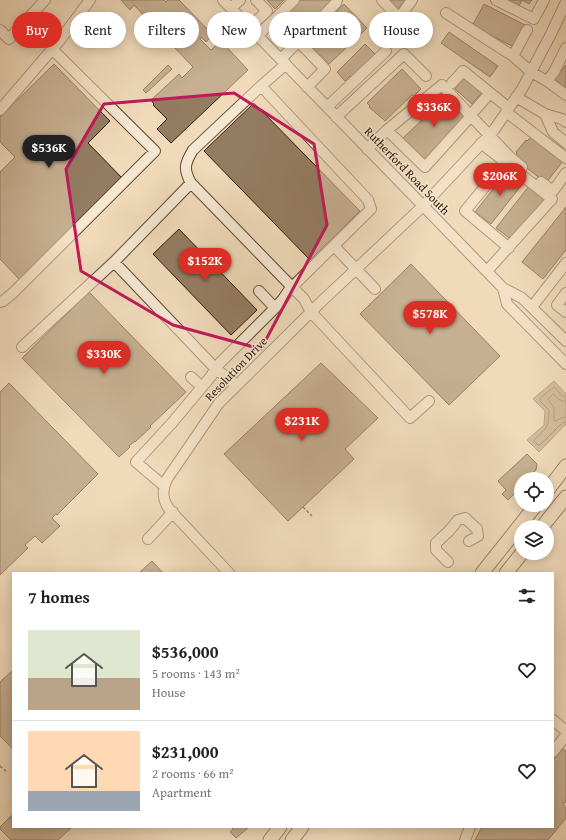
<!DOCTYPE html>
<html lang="en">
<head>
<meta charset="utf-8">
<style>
  :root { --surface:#fff; --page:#f6f6f6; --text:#222; --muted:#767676; --line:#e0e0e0; --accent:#d93025 }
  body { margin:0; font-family:"Gentium Book Plus",serif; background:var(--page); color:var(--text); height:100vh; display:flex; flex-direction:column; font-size:15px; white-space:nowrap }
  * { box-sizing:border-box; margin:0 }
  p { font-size:13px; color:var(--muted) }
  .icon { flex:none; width:22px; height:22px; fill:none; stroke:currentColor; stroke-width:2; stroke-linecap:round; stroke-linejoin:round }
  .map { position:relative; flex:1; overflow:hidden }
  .details { position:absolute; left:12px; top:572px; width:542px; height:256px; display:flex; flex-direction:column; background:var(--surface); border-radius:0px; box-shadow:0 2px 10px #0003 }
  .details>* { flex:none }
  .guide { position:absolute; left:12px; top:12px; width:542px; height:36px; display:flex; gap:8px }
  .fabs { position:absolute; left:514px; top:472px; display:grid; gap:8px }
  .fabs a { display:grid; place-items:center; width:40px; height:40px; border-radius:50%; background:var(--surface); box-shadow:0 2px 10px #0003; font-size:20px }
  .price { position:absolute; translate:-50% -34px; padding:0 9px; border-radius:14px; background:var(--accent); color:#fff; font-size:13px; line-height:26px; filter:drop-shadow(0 1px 2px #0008) }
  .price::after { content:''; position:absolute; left:50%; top:24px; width:12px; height:9px; margin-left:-6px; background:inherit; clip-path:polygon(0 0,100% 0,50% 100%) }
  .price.current { background:#222; color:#fff }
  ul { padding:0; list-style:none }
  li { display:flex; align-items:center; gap:12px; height:100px; padding:0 16px }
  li+li { border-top:1px solid var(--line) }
  li span { display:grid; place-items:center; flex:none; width:112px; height:80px; border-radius:0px; color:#555 }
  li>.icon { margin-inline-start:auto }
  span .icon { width:48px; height:48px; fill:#fffc; stroke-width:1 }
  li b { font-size:17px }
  h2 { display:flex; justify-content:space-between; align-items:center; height:48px; padding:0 16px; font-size:17px }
  .chip { padding:0 14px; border-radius:18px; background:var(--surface); box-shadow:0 2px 10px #0003; font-size:14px; line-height:36px }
  .chip.current { background:var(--accent); color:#fff }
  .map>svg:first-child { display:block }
  .water { fill:#af987c; stroke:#7d644c }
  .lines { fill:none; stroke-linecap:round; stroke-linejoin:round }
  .shore { stroke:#705840; stroke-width:1 }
  .building { fill:#947c63; stroke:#311705 }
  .minor-casing { stroke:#614832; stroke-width:12 }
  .major-casing { stroke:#311705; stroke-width:15 }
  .path { stroke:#311705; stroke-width:1.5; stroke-dasharray:3 2; stroke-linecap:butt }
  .minor { stroke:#f5e7d2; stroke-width:10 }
  .major { stroke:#f0daba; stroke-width:13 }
  .marked { fill:none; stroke:#c2185b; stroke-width:3; stroke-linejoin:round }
  .labels { text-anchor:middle; stroke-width:3; stroke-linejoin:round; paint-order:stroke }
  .street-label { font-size:12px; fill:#311705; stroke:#f5e7d2 }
</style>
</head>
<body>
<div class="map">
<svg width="566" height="840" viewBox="0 0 566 840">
  <rect width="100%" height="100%" fill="#f0daba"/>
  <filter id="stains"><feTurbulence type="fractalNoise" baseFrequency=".005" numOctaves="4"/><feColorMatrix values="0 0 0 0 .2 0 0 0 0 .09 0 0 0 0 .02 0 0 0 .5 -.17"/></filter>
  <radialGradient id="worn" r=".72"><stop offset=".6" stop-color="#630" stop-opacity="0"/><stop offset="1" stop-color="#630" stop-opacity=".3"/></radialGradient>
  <path class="water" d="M554 381 566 394V424L539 452 527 440 544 425 545 411 533 399Z"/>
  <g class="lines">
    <path class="shore" d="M566 396H562L554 387 540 398V401L549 410C549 427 547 428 535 439L534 441 538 445H540L562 423 566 422
      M566 402 560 400 553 394 548 399 554 408V421H556L561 418 566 417"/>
  </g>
  <path class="building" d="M121 0H164L166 2 167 1V0H179L213 35 206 42 201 37 200 39 211 50 221 41 248 70 171 143 157 129 167 119 153 105 154 104 151 100 179 74 182 78 193 67 134 5 130 10Z
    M267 0H284L275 9Z
    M300 0H333L299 33 288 24 289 23 283 17Z
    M387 0H405L397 10Z
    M504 0H532L529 4 522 0 518 8Z
    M344 4 367 28 329 64 321 55 316 54 314 49 306 40Z
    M484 4 525 25 514 47 472 26Z
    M449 32 498 66 490 77 441 43Z
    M365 44 377 56 353 79 350 76 345 81 337 72Z
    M54 64 110 121 88 143 123 179 20 280 0 259V172L15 157 0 142V117Z
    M168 65 172 69 146 93 143 90Z
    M566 65V89L555 79Z
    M402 69 421 89 414 96 412 95 385 121 369 107 370 106 367 103Z
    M466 75 483 91 472 104 455 89Z
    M447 96 466 115 423 161 402 139Z
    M254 103 360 211 310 260 204 151Z
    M532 136 563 161 546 183 514 158 517 153 516 152 526 140 527 141Z
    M508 170 524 182 491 224 475 212Z
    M529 186 545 198 512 240 496 228Z
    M566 207V250L543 279 522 262Z
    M179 229 257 310 231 335 153 254Z
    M411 264 500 356 449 405 360 314Z
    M89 292 186 392 150 426 151 427 135 442V441L129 446 130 447 119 457 22 358Z
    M321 363 378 418 345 449 354 459 288 521 224 454Z
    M9 383 98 474 57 515 56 514 52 518 60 526 42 543 35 536 25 545 28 548 0 575V392Z
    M527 454 537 464 536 470 527 479H521V487L508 500 502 494 506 490 498 481Z
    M152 561 163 573H139Z
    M13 670V749L0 736V682Z
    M563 749 566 751V802L563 803 566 809V818L548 840H475L482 827H553V760Z
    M12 815 13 827 71 828 58 840H11L0 829V827Z
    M232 827H249L236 838 230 832 233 829Z"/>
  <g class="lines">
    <g class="minor-casing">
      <path id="minor" d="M223 0 503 288 507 304 566 364
        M382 0 399 18 412 0
        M496 0 534 19 544 0
        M231 8 240 0
        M446 13 513 56 531 72 547 81 566 95
        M276 18 294 0
        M250 27 267 11 256 0
        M0 30 9 39 45 0
        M258 35 276 18 325 69 307 87
        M513 56 527 30
        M281 59 336 3 337 0
        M547 81 554 72 566 48
        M452 83 463 71 509 108
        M516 97 545 114 562 119 566 122
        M327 107 386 51
        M0 110 60 40 90 0
        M475 110 490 93
        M506 112 566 158
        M545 114 553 132 566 143
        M471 116 509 156 522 167
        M336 117 404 54 426 76
        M481 143 552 199 487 271
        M367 149 387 130 442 85 471 116 425 167 387 130
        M505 162 465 211 509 248
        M541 182 553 191 566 173
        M191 183C183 169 185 163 193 150L261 86
        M334 246 375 289
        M114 262 215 368 236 385
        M503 288 522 298 566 341
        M259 291 275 308
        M566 293 557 305 566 312
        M0 302 3 301 13 293 155 151 52 49
        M532 307 566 263
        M22 347 114 262 191 183 292 287 304 299 311 312 410 418 429 401
        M191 377 202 387
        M164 486 136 462 172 423 212 375 215 368 275 308 283 299 289 290 371 209 368 200 261 86 286 64
        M148 539 173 512
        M448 562 436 550V543L449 531 458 520 465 518 477 529 478 536 469 541
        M229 573 169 509C162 499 162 490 167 479L219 403 320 303 423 206 494 130 522 89 551 34 566 2
        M553 720 566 731
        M553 752 566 735
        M465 840 470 827"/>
    </g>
    <g class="major-casing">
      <path id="major" d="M547 491 566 466
        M542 527 566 497
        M482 573 536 505
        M506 573 522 553
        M270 840 280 827
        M292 840 302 827"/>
    </g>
    <path class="path" d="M303 507 312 516
      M0 766 7 772"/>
    <use href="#minor" class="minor"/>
    <use href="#major" class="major"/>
  </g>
  <path d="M0 0H566V840H0ZM234 93 314 144 327 225 261 349 173 325 81 271 66 169 104 104Z" fill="#f0daba" fill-opacity=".55" fill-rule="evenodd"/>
  <path class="marked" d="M234 93 314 144 327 225 261 349 173 325 81 271 66 169 104 104Z"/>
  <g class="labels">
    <g class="street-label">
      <text transform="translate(407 171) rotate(46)" y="4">Rutherford Road South</text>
      <text transform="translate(236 369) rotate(-46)" y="4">Resolution Drive</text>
    </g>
  </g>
  <rect width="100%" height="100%" filter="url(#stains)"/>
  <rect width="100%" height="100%" fill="url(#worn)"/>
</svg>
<div class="fabs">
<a><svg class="icon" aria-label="locate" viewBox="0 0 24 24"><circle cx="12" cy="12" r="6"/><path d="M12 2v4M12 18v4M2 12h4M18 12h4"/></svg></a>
<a><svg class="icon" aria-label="layers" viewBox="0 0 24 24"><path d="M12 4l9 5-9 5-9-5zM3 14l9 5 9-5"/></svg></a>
</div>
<b class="price" style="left:434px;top:128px">$336K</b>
<b class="price current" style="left:49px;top:169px">$536K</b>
<b class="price" style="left:500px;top:197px">$206K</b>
<b class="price" style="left:205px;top:282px">$152K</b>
<b class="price" style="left:430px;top:335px">$578K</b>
<b class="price" style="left:104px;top:375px">$330K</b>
<b class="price" style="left:302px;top:442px">$231K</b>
<div class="guide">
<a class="chip current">Buy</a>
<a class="chip">Rent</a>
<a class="chip">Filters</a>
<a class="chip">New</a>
<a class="chip">Apartment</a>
<a class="chip">House</a>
</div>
<section class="details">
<h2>7 homes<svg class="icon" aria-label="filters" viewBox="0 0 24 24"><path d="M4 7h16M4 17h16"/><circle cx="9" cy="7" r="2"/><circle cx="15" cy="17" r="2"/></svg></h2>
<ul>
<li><span style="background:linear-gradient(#dfe7d0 60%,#b9a48a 0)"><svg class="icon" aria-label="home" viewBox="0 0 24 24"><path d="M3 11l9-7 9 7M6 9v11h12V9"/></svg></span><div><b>$536,000</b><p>5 rooms · 143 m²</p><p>House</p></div><svg class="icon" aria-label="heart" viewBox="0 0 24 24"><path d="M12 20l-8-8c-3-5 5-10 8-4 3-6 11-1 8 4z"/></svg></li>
<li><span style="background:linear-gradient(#ffd9b3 75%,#9aa5b1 0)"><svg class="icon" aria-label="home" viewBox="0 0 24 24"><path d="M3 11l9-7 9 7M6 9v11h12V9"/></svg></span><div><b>$231,000</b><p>2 rooms · 66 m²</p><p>Apartment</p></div><svg class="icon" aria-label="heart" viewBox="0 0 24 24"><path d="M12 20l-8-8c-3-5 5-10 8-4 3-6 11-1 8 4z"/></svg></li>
</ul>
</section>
</div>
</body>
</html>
